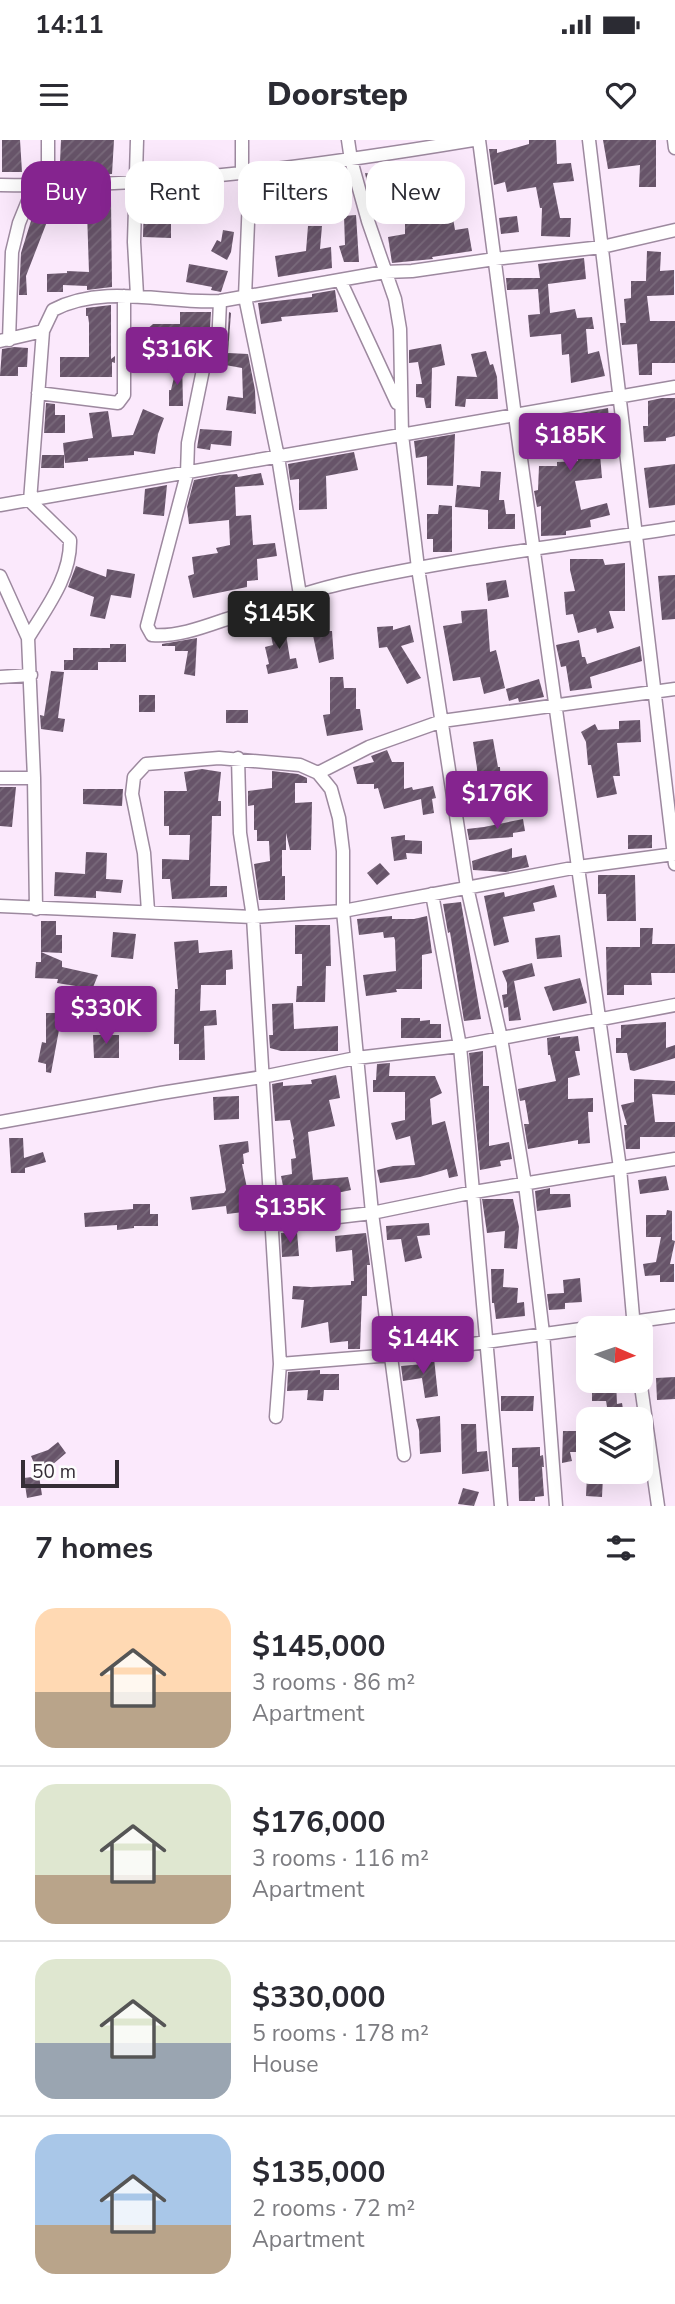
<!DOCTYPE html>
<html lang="en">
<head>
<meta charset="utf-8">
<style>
  :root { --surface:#fff; --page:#f7f7f7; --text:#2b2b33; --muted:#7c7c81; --line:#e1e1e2; --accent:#85248f }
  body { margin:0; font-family:"Nunito Sans",sans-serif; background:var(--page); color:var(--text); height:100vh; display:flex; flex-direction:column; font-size:26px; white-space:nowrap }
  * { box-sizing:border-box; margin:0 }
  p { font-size:23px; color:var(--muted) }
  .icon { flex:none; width:38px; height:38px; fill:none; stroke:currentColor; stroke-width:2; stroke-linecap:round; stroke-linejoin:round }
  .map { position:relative; height:1366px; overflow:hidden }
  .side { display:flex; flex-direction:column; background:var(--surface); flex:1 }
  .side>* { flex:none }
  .banner { position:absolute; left:21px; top:21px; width:634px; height:63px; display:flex; gap:14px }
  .needle { width:46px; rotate:92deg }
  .tools { position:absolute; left:576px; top:1176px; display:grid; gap:14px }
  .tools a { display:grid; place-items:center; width:77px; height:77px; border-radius:14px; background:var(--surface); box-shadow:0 7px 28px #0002; font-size:35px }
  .scale { position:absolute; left:21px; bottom:18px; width:98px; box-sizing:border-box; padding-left:7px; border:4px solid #352d36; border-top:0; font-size:19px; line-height:24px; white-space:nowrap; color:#352d36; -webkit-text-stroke:5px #fdfdfd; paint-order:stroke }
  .price { position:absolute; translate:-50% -60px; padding:0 16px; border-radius:7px; background:var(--accent); color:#fff; font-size:23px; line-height:46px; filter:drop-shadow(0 2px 4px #0008) }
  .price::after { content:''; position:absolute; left:50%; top:42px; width:21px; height:16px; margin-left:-10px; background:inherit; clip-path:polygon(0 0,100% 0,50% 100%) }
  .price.on { background:#222; color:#fff }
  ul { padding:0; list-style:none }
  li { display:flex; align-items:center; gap:21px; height:175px; padding:0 35px }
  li+li { border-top:2px solid var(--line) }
  li span { display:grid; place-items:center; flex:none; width:196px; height:140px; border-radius:21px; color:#555 }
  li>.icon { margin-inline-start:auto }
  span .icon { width:84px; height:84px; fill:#fffc; stroke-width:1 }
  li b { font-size:30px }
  h2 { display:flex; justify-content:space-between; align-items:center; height:84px; padding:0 35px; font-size:30px }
  .chip { padding:0 24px; border-radius:21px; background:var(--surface); box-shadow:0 7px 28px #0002; font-size:24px; line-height:63px }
  .chip.on { background:var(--accent); color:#fff }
  .status { display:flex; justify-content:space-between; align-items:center; height:49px; padding:0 35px; background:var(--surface); direction:ltr }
  .status svg { height:19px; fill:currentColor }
  header { display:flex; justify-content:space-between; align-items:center; height:91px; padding:0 35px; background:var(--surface); font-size:32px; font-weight:800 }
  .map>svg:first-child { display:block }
  .building { fill:url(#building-hatch) }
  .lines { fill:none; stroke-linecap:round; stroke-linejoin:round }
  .minor-casing { stroke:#9d899f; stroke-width:15 }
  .minor { stroke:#fff; stroke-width:12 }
</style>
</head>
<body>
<div class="status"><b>14:11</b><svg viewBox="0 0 49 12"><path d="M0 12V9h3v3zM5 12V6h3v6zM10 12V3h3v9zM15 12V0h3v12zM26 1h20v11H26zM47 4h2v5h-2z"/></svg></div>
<header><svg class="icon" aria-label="menu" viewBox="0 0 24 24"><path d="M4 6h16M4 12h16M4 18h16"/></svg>Doorstep<svg class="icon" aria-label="heart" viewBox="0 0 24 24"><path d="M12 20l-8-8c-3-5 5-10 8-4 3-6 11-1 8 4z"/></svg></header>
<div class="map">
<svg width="675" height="1366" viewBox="0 0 675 1366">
  <defs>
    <pattern id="building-hatch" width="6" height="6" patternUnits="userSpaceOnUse" patternTransform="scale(1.75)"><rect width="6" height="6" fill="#675469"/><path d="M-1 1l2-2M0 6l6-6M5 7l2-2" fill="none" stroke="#796a7b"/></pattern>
  </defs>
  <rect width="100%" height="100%" fill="#fbe9fc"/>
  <path class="building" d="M2 0H20L22 32H2Z
    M61 0H114L112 34 93 35 94 24 60 22Z
    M529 0H556L557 24 571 23 574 41 553 43 560 78H571L570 97 541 96 542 68H540L536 47 507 52 505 42 494 45 489 9H497V13L529 4Z
    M603 0H656V47H639L640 25 608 29Z
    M318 33V43H321L322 61H308V83H295L294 56 285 57V38H299V35Z
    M365 33 386 35V37L417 34 420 70 451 66 455 90 468 88 472 111 432 117 433 119 392 123 388 97 405 94V68H398V65L373 66 372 47H368Z
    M186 49 217 50V64L195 63 194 82 171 81V98L143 97 144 60H185Z
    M92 59H111L112 147 87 150V146L63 145V152H47V134L67 133V131L89 132 87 72H92Z
    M35 68 50 74 26 136 27 155H19L21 113Z
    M356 75 359 122H344L339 106 345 105 344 76Z
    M517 76 519 92 501 94 499 78Z
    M308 86H322L320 109 331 107 332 128 278 137 275 116 306 111Z
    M223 90 234 92 231 112 227 120 211 111 217 100 221 102Z
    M647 111 661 112 660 131 674 130V155L647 156 650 181H675V223H652V235H639L637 204 622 205 620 183H626L624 159 631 158V141H646Z
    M584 118 586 139 548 144 550 173 575 169 577 178 592 177 594 189H586L588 214 599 211 605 236 571 243 569 214 562 215 561 194 530 197 528 175 540 174 538 149 507 150 506 138H540L538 124Z
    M189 124 228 131 221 152 211 150 212 147 186 142Z
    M335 150 338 172 281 177 282 181 261 184 258 163 312 157V154Z
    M111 165V219L115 216V223L112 222V237H60V217H89V183L88 176H86V168Z
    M180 172H211L209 204 207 206 208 195H167V200L154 201 145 208 139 229 133 227V201L153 184H180Z
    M229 172 231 173 228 213 248 214 255 250 256 274 226 270 228 256 243 258 242 228 214 223 227 209Z
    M441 204 445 225 432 228 431 268H426L424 258 416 257V244H422L418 222 409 223V210Z
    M14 207 28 208 27 227H18V236H0L2 209Z
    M486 211 490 225 493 224 497 237 498 259H466L465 267 455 266 457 236 477 237 471 214Z
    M179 216 182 217 183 266H169V250H171Z
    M662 258H675V296L666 298V301L644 302 643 286H648V261Z
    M46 263 55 264V275H65V293H44Z
    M608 268 610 289 598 290 602 338 575 341 581 370 607 363 610 375 590 380 591 387 566 391V395L541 396V366L537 367 534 351 538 350 539 326H557V322L578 321 576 293 533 298 531 282Z
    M143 269 164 278 158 294 155 314 134 311V315L88 318V321L65 323 63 303 93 298 89 273 108 271 112 297 133 295Z
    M200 289 232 291 231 306 211 304 210 310 197 308Z
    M455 294 453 346 427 345V316L416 318 414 301Z
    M354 312 358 330 326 336 327 369 299 370V339L290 340 288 324Z
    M42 315H64V328H41Z
    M675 324V365L649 368 644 328Z
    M481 331 501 332 499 360H504L506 374H515V389H488V370L455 367 457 345 480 347Z
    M261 333 264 345 235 347 236 376 251 375 253 405 275 403 277 416 257 419 258 440 247 441V447L193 458 188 436 194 434 192 417 218 413 216 408 230 405 229 380 189 384 187 367 194 340 220 335 237 334 238 337Z
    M167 345 164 376 143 374 145 349Z
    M439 365 452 366V412H433V399H427V374H438Z
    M570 419H603L605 425 625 423V471H609L614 488 597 493 596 488 578 493 573 474 566 475 564 452 575 451 570 430Z
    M76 426 106 437 107 429 135 434 131 458 111 455 105 479 90 476 94 457 68 447Z
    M675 435V479L662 480 658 436Z
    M506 440 509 457 488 461 486 443Z
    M487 469 490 512 496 510 505 548 484 554 480 537 453 541 443 486 462 483 461 471Z
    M284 482 290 519 296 518 298 528 268 534 266 525 269 524 265 507 273 505 269 486Z
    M410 485 414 502 401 506 421 538 407 544 387 507 379 508 377 487 393 486V490Z
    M312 491H332L334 519 319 523Z
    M197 498 195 536 184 534 188 511H175V506H162V504Z
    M579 500 582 517H585L587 524 640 506 642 521 590 537 592 548 570 551 566 526 561 527 556 505Z
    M110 504H126V522H98V530H64V520H73V508H110Z
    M51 531 64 532 58 578 65 579 63 592 41 589 40 575 44 576Z
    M330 537H343L344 548H356V569H360L363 590 327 596 323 575 330 574Z
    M539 539 544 557 519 562 518 558 509 561 506 549Z
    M139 555H155V572H139Z
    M226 570H248V583H226Z
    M640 580 641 602 617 603 620 636H613L617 654 597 658 591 625H588L586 602 581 592 595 584 598 590 619 589V581Z
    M493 599 498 627H500L501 652 530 648 531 662 478 663 477 628 473 602Z
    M387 610 392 622H404V649L412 647 413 650 433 646 436 658 432 659 434 673 423 675 421 659 384 669 378 648 374 649V644H357L353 627 374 622 371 616Z
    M202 629 221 632 218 661H221V676H212L210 746H227V757L172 759 170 739H162V719L189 720 190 695H169V686H164V651H187L184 632Z
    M272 631 298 634 307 638V643H295V663L312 662 311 710H290L286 693V710H282V736H285V760H259L254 724 270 721 269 701H257V690H254V665L248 666V651L272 648Z
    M0 647H16L12 687 0 686Z
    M83 649H123L122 666 83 664Z
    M523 679 525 691 513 693V697L469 700 467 689 484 687Z
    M405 695V700L422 701V714L406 713 407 719 394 721 391 697Z
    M628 695H652V708L628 709Z
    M512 708V718L526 715 529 727 506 732 473 730 472 721Z
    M86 712 107 713 106 739 123 740 121 753 96 751V758L54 756 55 732 85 734Z
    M380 723 390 734 377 745 367 733Z
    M598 735H635L636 781H607L606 754H598Z
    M554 745 557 757 533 763 535 771 503 777 509 802 494 806 484 756 504 752 505 757Z
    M461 762 481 879 464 881 450 792 448 793 443 764Z
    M392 776V779H414L427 776 432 813 422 815V849H396L397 852 366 856 363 835 396 831 395 800 394 797 384 798 383 792 359 795 357 779Z
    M41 781H56V795H62V813L41 812Z
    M295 785H330L331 826H326L325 862H296L297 846H302V814H295Z
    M640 788H653L652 804H675V833H651L652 845H624V855H607L606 807H640Z
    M113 792 136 794 133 819 111 817Z
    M560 795 562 817 537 819 535 798Z
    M198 800 199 813 232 810 233 829 226 830V845H201L200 871 216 870 217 885 204 886 205 920H179V904H174L175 849H178L174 802Z
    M41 812 62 821V827L98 835 87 862 91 863 90 876H79L82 847 57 843 58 839 35 838 36 822H41Z
    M532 823 535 836 514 841 521 880 509 881 508 867 504 868 502 855 507 854V843L502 831Z
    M580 838 587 863 553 871 544 847Z
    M293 863 294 889 338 886V911H281L270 908 269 895H273L272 864Z
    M46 873H59V890L51 933 46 932V924L38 922 42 902 46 903Z
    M401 878H420V881L430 880V884H441V898H401Z
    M666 882V908L675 905V918L634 931 630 930 627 913H616V898H621V885Z
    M93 895H119V918H94Z
    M560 896V898L578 896 580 911H575L580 935 568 938V959L593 958V972H588L590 1003 578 1004V1000L528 1009 524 984H529L525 960 520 961 518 949 556 941 550 915H548L547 898Z
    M483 911V946H489V1006L509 1002 512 1019 500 1021 501 1026 480 1030 469 913Z
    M390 923 389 936H435L442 953 430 959 432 985 445 981 458 1036 449 1038 447 1029 420 1037 380 1043 377 1030 393 1026 415 1025 410 996 396 1000 391 983 405 980V952H373V940H376L377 924Z
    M336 935 340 958 329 960 335 986 308 992 313 1040 348 1037 351 1050 337 1053 316 1054 317 1055 302 1058 301 1053 285 1056 281 1036 292 1034 291 1019 296 1018 293 1000 294 999 290 980 275 981 272 944 283 942V946L312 944 311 940Z
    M634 939 675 941V955L652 954 655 982H675V997H640V1009H626L624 985H627L621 965 634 962Z
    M239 956V979L214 980 213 957Z
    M9 998H23L24 1018 43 1012 46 1022 25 1028V1033H11Z
    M248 1001 249 1012 243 1014 244 1024H242L247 1048 259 1046 260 1070 227 1074 226 1066 192 1070 190 1057 224 1053 226 1050 219 1005Z
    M666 1036 669 1050 640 1054 638 1040Z
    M550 1048V1054H570L571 1067 537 1071 535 1051Z
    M482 1059H513L519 1087 517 1109 504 1108 505 1091 487 1093Z
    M133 1064H150V1074H158V1086H134V1088L117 1090V1085L85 1087 84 1073 133 1069Z
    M667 1070 672 1071V1100L675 1101 670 1124H674V1142H660V1135L645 1136 643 1124 656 1122 661 1097H646V1075H666Z
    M429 1083 430 1095 417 1096 422 1118 405 1122 401 1099 387 1100 386 1086Z
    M297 1092 299 1116 282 1117 281 1093Z
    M366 1093 370 1125H367V1156H362L360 1209H348V1201L330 1203 328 1182 301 1188 304 1160 292 1159 293 1146 311 1147 351 1145V1141H354L352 1110 336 1112 335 1096Z
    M491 1129H504L503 1147 518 1148 517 1163 524 1162 525 1176 496 1179 494 1163H492Z
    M580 1138 582 1162 565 1163V1169L549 1170 547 1154 564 1153 563 1140Z
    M434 1218 438 1256 425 1258 422 1238 403 1241 401 1226 423 1224 422 1220Z
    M320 1230V1234H339V1250H324L323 1261 307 1260 308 1250 287 1251 288 1232Z
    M675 1237V1259L657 1260 656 1238Z
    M592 1241H616L617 1264 622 1263 624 1275 617 1277V1279H609L606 1261H592Z
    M501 1256H534L533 1271H501Z
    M440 1276 441 1312 420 1314 419 1290 416 1279Z
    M461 1284H476L477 1312 487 1311 489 1331 462 1334Z
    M576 1288H588V1312H570L572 1321 562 1323 563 1291H576Z
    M58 1302 66 1313 52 1325 37 1330 31 1316 48 1310Z
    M540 1307V1316L543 1315 544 1327H542L544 1356 535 1357V1361H519L518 1327H512V1308Z
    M587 1335 603 1336 602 1357 586 1356Z
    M39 1336 42 1355 27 1358 24 1338Z
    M463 1348 479 1352 474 1366 458 1364Z"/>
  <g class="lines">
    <g class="minor-casing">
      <path id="minor" d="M137 0 134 102 137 155
        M242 0V34
        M348 0 351 20 368 81 395 159 400 189 402 295 418 428 467 747 501 898 525 1044 543 1193 556 1366
        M479 0 515 276 620 1028 634 1188
        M589 0 675 724
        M674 0 675 8
        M250 33 245 157 278 317 300 455
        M0 45C159 48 316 26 473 0
        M48 46V0
        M340 140 397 263
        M220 161 218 208 205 220 188 303 187 334 147 486 152 495C176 497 201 488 224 480 263 468 301 453 340 444 450 419 564 405 675 388
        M9 200 12 112 19 83 34 46
        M0 201 43 191 53 170C105 143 166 164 220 161L385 132 412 131 495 119 602 107 675 90
        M38 253 118 263 124 255V156
        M0 365 675 247
        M0 436 28 498 34 638 36 769
        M28 498C46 468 71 437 70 400L30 361 43 191
        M0 537 31 535
        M238 618 240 693 253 777 280 1224 276 1277
        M318 633 369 607 442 581 675 549
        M0 638H34
        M432 754 460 906 501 1366
        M0 766 253 777 343 771 578 727 675 714
        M148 771 144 713 132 654 134 637 146 624 219 618 300 625 318 633 331 649 339 678 343 711V771L372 1073 404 1315
        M0 982 161 953 262 937 356 918 460 906 675 865
        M271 1085 372 1073 474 1052 675 1019
        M280 1224 392 1215 675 1176
        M640 1239 658 1366"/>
    </g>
    <use href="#minor" class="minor"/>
  </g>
</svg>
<div class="tools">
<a><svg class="needle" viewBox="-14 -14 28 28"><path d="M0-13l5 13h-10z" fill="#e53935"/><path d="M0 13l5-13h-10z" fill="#7c7c81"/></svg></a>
<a><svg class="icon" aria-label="layers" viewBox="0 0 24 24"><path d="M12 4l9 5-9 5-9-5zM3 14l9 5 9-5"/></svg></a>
</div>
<div class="scale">50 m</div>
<b class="price" style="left:177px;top:247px">$316K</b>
<b class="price" style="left:570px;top:333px">$185K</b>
<b class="price on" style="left:279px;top:511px">$145K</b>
<b class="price" style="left:497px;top:691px">$176K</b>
<b class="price" style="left:106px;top:906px">$330K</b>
<b class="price" style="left:290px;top:1105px">$135K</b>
<b class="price" style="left:423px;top:1236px">$144K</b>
<div class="banner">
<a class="chip on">Buy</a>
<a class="chip">Rent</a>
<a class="chip">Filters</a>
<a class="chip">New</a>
</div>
</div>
<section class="side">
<h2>7 homes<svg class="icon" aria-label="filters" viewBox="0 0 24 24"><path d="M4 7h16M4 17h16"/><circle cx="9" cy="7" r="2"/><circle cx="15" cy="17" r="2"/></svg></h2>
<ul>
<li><span style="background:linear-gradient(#ffd9b3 60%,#b9a48a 0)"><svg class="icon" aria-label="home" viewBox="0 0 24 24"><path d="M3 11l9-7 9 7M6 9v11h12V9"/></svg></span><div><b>$145,000</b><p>3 rooms · 86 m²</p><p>Apartment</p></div></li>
<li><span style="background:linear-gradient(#dfe7d0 65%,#b9a48a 0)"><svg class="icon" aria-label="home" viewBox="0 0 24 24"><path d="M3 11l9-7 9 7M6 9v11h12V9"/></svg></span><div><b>$176,000</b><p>3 rooms · 116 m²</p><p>Apartment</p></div></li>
<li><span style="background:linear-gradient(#dfe7d0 60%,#9aa5b1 0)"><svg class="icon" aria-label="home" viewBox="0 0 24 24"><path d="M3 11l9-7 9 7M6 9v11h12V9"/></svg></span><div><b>$330,000</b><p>5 rooms · 178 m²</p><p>House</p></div></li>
<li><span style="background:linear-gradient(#a9c7e8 65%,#b9a48a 0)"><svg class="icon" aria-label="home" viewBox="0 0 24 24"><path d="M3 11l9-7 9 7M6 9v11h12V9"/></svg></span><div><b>$135,000</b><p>2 rooms · 72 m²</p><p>Apartment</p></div></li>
</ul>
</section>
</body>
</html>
